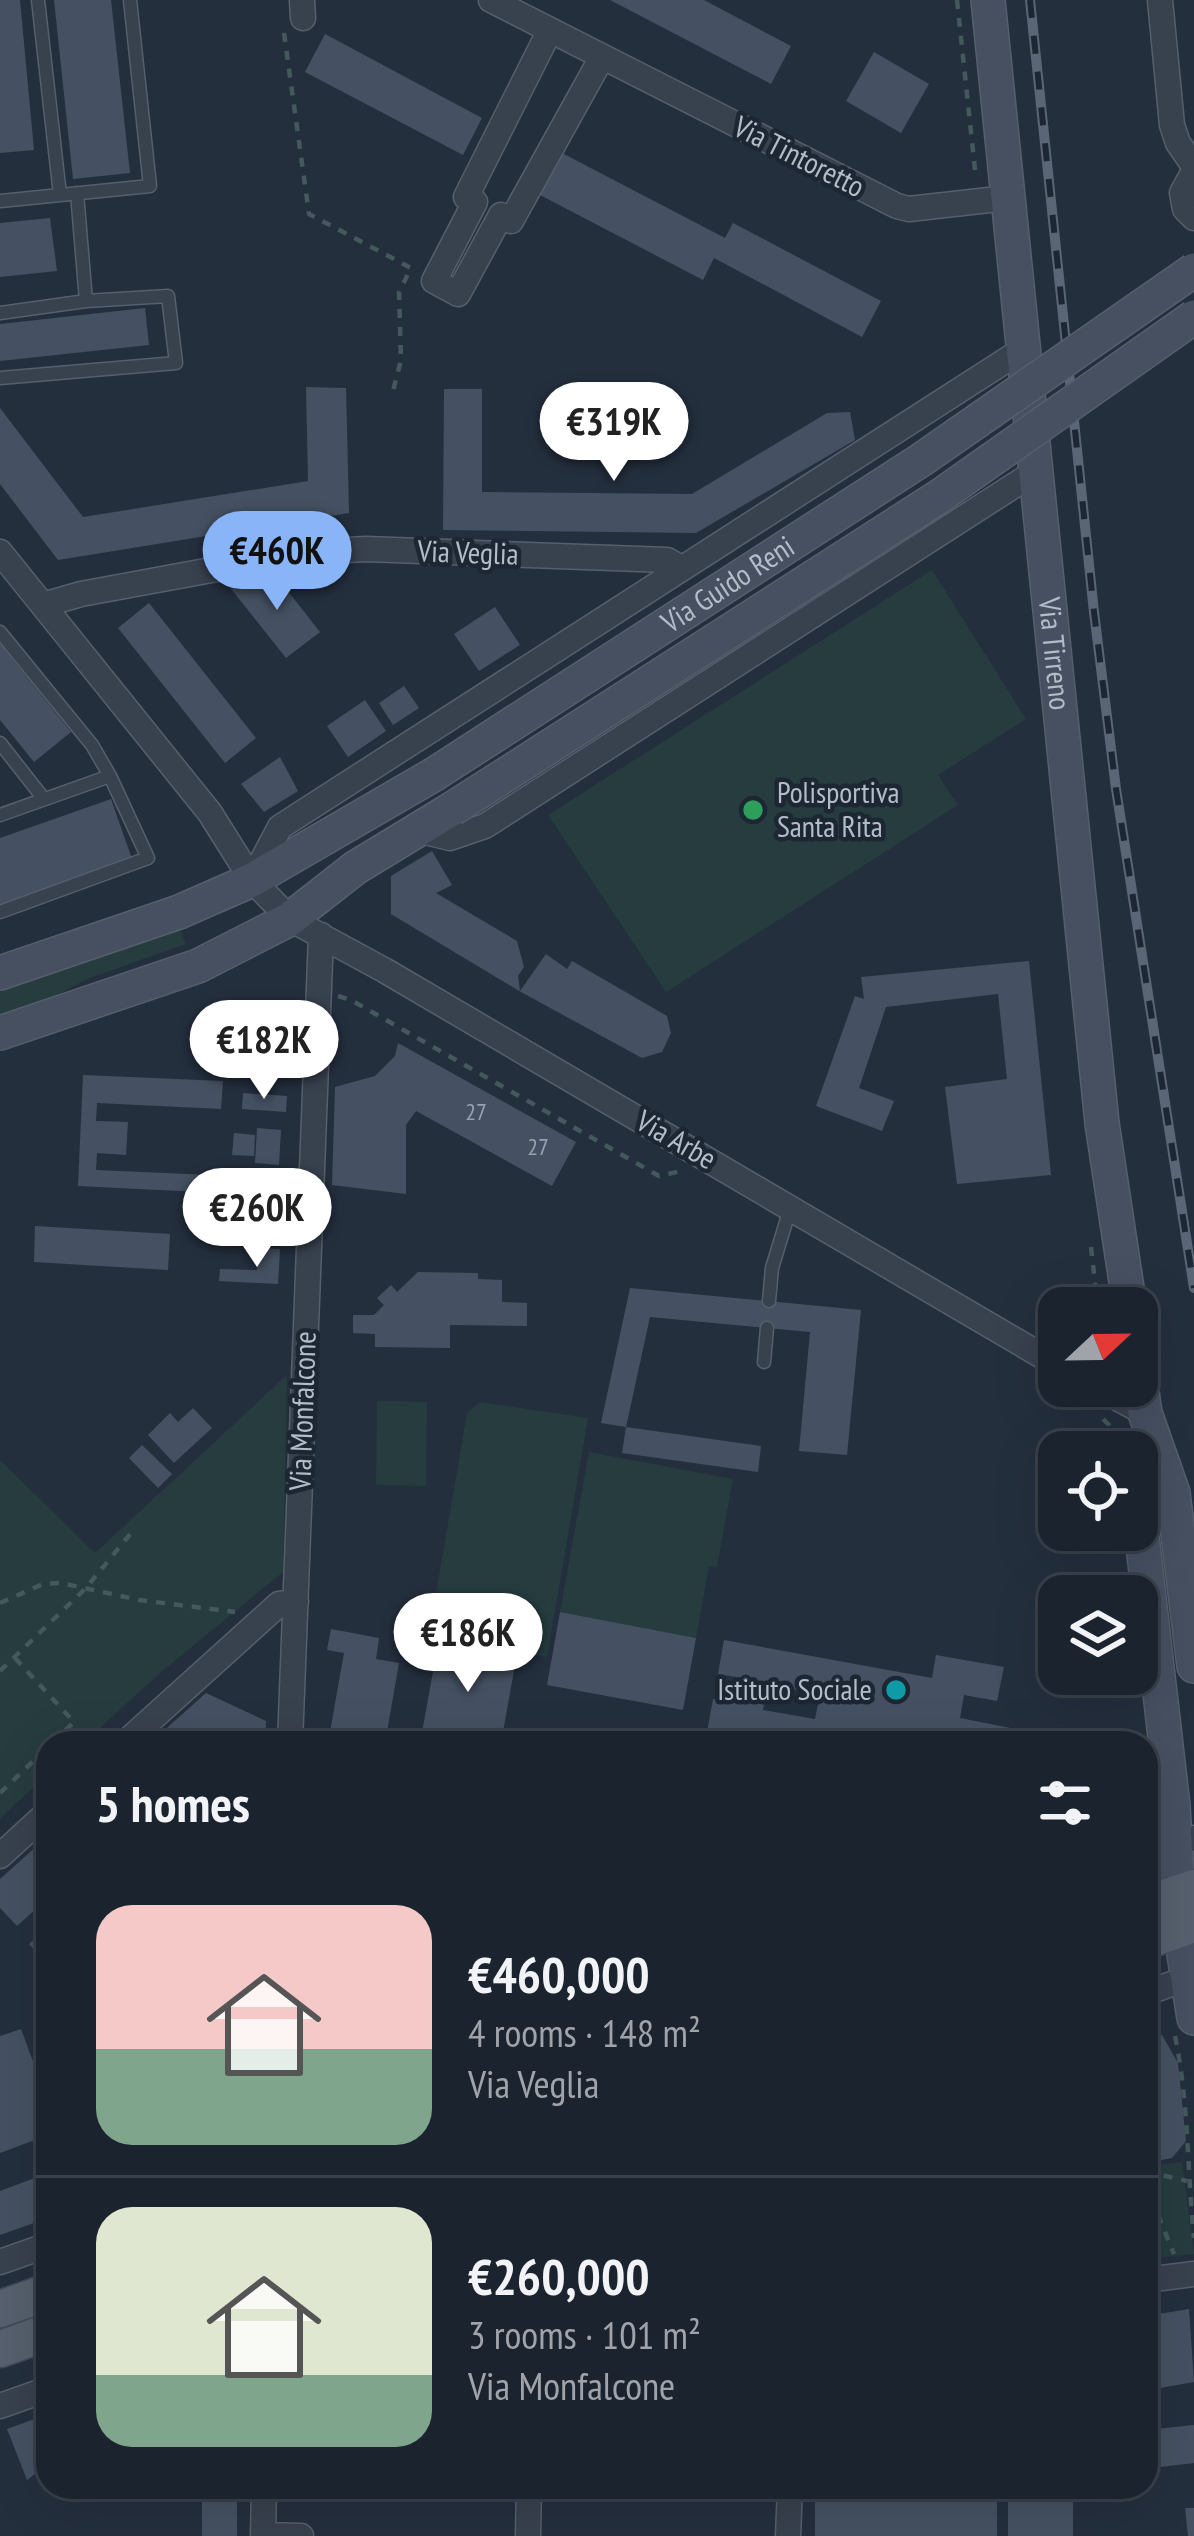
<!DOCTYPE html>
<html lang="en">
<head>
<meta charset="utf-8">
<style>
  :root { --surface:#1b232e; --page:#242b36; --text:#f1f3f6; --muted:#a0a4aa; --line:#39404a; --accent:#8ab4f8 }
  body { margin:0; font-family:"PT Sans Narrow",sans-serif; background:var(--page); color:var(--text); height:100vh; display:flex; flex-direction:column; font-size:45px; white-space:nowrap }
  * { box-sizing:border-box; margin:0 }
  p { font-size:39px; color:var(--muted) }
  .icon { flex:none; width:66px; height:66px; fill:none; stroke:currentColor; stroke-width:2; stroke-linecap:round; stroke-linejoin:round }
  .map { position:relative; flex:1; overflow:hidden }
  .sheet { position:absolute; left:36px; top:1731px; width:1122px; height:768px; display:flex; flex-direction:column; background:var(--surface); border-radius:36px; box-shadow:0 12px 48px #0002,0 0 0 3px var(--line) }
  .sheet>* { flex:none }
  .needle { width:78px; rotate:68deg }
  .buttons { position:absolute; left:1038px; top:1287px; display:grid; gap:24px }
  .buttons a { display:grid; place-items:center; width:120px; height:120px; border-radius:24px; background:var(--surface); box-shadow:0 12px 48px #0002,0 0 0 3px var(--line); font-size:60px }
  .price { position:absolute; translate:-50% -102px; padding:0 27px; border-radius:42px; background:#fff; color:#222; font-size:39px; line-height:78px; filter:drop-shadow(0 3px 6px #0008) }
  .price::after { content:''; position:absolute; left:50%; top:72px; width:36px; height:27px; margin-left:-18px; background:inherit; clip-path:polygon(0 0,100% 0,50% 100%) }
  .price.current { background:var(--accent); color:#111 }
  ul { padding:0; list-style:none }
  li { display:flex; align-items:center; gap:36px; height:300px; padding:0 60px }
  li+li { border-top:3px solid var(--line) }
  li span { display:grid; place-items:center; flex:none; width:336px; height:240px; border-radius:36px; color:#555 }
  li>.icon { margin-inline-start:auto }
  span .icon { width:144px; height:144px; fill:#fffc; stroke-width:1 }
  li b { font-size:51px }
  h2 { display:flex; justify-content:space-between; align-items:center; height:144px; padding:0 60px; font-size:51px }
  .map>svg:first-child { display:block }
  .green { fill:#263c3f }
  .building { fill:#455162; fill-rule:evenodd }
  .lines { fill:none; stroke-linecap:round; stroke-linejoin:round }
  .lane-casing { stroke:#565f6c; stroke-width:15 }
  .street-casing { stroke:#565f6c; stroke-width:27 }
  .secondary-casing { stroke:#565f6c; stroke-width:36 }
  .primary-casing { stroke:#414a57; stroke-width:39 }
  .path { stroke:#44595c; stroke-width:4.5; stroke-dasharray:9 9; stroke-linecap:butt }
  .lane { stroke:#38414e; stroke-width:12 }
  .street { stroke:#38414e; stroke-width:24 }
  .secondary { stroke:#465061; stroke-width:33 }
  .primary { stroke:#56606e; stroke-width:36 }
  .rail-casing { stroke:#5a6575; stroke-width:10 }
  .rail { stroke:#1d2633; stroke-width:6; stroke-dasharray:18; stroke-linecap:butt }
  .secondary-bridge-casing { stroke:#565f6c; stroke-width:36; stroke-linecap:butt }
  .secondary-bridge { stroke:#465061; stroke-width:33 }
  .leisure-dot { fill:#2e9e5b; stroke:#1d2633; stroke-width:4.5 }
  .culture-dot { fill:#0f9aa8; stroke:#1d2633; stroke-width:4.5 }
  .labels { text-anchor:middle; stroke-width:9; stroke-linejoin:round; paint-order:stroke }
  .number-label { font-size:24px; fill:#98a1af }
  .street-label { font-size:30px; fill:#b4bcc9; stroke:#1d2633 }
  .poi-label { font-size:30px; fill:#b4bcc9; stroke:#1d2633; text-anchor:start }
</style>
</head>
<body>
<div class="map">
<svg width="1194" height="2536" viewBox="0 0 1194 2536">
  <rect width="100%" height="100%" fill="#242f3e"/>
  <path class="green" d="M932 570 1026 719 938 775 958 805 666 992 548 815Z
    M180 929 186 944 87 979 44 1002 0 1017V991Z
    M287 1375 283 1572 166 1668 83 1743H48V1775L0 1818V1460L95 1553Z
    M377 1401 427 1402 426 1486 376 1485Z
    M480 1402 588 1418 547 1657 429 1635 467 1413Z
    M589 1452 733 1479 717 1567 709 1566 696 1638 560 1612Z
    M1182 2162 1194 2254 1146 2259V2166Z"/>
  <path class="building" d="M0 0H20L34 150 0 153Z
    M54 0H111L130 173 73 179Z
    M610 0H704L791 46 771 84Z
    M325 34 482 118 463 155 305 72Z
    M874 52 929 84 901 133 846 101Z
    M562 153 725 238 733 223 881 301 862 337 714 258 703 280 540 195Z
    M50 218 57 271 0 277V223Z
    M145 308 149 345 0 361V324Z
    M306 387 346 388 349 513 58 560 0 484V408L83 517 308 481Z
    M444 389H482V492L692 494 827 413 850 412 855 440 696 533 443 530Z
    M276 576 320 632 286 658 228 585Z
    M149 603 256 738 225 763 118 628Z
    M495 607 520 645 479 671 454 634Z
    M0 644 71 732 34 762 0 720Z
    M404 686 419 708 393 725 379 703Z
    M365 700 386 731 348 757 327 726Z
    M280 757 298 791 264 812 241 784Z
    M111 799 132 859 0 906V838Z
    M432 851 452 885 436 893 517 941 524 967 518 976 520 991 546 954 567 969 572 961 667 1016 671 1033 662 1052 642 1058 521 992 391 914V876Z
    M1029 961 1051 1175 957 1184 945 1087 1007 1079 998 994 886 1007 859 1088 894 1101 882 1131 816 1106 855 996 864 999 861 977Z
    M398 1043 576 1142 552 1186 416 1111 406 1125V1194L332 1185 335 1087 375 1076 395 1056Z
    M83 1075 223 1081 221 1109 97 1103 96 1121 128 1122 126 1155 97 1153 96 1170 280 1178V1196L78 1186Z
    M243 1093 287 1096 286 1112 242 1109Z
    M257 1128 281 1130 279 1165 255 1163Z
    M234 1133 255 1135 254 1156 232 1155Z
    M243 1198 281 1199 280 1238 242 1237Z
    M35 1226 170 1234 168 1270 34 1262Z
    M258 1248 280 1249 278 1284 219 1281 220 1269 257 1270Z
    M418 1272 478 1273V1279L502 1280V1302L527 1303V1326L450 1325V1348L375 1347V1334L353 1333V1315H374L384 1305 377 1298 391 1285 397 1292Z
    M630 1288 861 1310 847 1455 799 1451 810 1332 650 1317 626 1427 761 1446 758 1472 622 1453 626 1427 601 1423Z
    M193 1408 212 1428 174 1463 148 1435 170 1413 178 1422Z
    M142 1445 172 1474 158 1488 129 1458Z
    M560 1612 696 1638 683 1710 547 1685Z
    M331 1629 379 1638 376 1659 399 1663 385 1743H328L344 1653 327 1650Z
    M439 1639 517 1654 501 1743H420Z
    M724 1640 932 1678 936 1655 1004 1667 997 1701 964 1695 960 1718 1085 1743H770L707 1732 713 1699 738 1703 742 1678 718 1674ZM767 1685 820 1694 815 1719 763 1710Z
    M206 1693 266 1721 265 1743H150Z
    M48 1836V1898L17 1926 0 1908V1879Z
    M48 1927V1965L29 1944Z
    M1146 2027 1162 2035 1178 2063 1186 2141 1172 2158 1162 2160 1146 2158Z
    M21 2029 48 2102V2135L0 2153V2036Z
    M48 2173V2218L0 2235V2191Z
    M1189 2309 1194 2382 1154 2389 1146 2316Z
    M48 2414V2464L27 2480 7 2429Z
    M1194 2425V2463L1160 2467 1156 2429Z
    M815 2487H863V2496L997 2498V2536H815Z
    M1008 2488H1073V2536H1008Z
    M202 2499 237 2500V2536H202Z
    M1185 2508H1194V2536H1188Z"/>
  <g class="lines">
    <g class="lane-casing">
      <path id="lane" d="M38 0 60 195
        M77 193 86 301
        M0 201 150 186 130 0
        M0 313 86 301 168 296 176 363 0 378
        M0 632 92 745 110 776
        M0 743 44 799
        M0 815 110 776 148 858 0 912
        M769 1301 772 1268 790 1209
        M764 1362 767 1328"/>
    </g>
    <g class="street-casing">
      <path id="street" d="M302 0 303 18
        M491 0 897 206 909 209 1007 198
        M1160 0 1172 125 1178 143 1194 166
        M550 30 466 197 475 202 434 281 458 294 501 215 511 221 602 57
        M1194 171 1182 193 1185 209 1194 218
        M0 552 210 813 252 880 290 919 384 970 1059 1366
        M43 605 81 594 309 552 366 549 667 560 681 568
        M417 830 450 838 485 826 1035 472
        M253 878 280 827 1022 350
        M1095 1386 1145 1413
        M125 1743 279 1604 296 1602
        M290 1743 321 935
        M1146 1853 1194 1838
        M0 1856 48 1812
        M1146 1993 1194 1976
        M0 2262 48 2245
        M1146 2280 1194 2274
        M0 2406 48 2389
        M263 2535 301 2536
        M263 2536 264 2487
        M528 2536 529 2487
        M788 2536 790 2487"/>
    </g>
    <g class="secondary-casing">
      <g id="secondary">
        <path id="s1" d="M988 0 1102 1123 1130 1308"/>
        <path d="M0 973 179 912 252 880 433 775"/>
        <path d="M0 1033 198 966 290 919 355 868 452 809"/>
        <path d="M1137 1356 1145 1413 1173 1493 1194 1666"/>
        <path d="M1137 1494 1173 1806 1180 1929 1194 2018"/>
      </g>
    </g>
    <g class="primary-casing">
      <path id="primary" d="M1146 1904 1194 1888
        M1146 1941 1194 1924
        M0 2309 48 2292
        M0 2349 48 2332"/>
    </g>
    <path class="path" d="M957 0 976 179
      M284 33 309 214 411 268 399 292 401 360 392 395
      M338 996 351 1000 659 1176 681 1171
      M1091 1247 1098 1308
      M1103 1419 1109 1425 1113 1452
      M0 1603 43 1584 61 1583 139 1600 235 1612
      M15 1658 74 1722 52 1743
      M0 1671 86 1588 131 1533
      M0 1793 48 1747
      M1175 2036C1189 2103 1187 2171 1194 2238
      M1146 2176 1157 2174 1187 2181
      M1146 2186 1155 2208
      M1146 2213 1155 2208 1174 2254"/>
    <use href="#lane" class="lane"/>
    <use href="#street" class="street"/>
    <use href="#secondary" class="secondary"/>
    <use href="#primary" class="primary"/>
    <g class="rail-casing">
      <path id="rail" d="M1030 0 1094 612 1116 789 1194 1288"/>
    </g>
    <use href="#rail" class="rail"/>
    <g class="secondary-bridge-casing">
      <g id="secondary-bridge">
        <path id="s2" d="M433 775 921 460 1194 270"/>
        <path d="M452 809 940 496 1194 317"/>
      </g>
    </g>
    <use href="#secondary-bridge" class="secondary-bridge"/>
  </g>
  <circle class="leisure-dot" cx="753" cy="810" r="12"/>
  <circle class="culture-dot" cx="896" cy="1690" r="12"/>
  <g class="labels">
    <g class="number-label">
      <text x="476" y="1120">27</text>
      <text x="538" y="1155">27</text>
    </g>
    <g class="street-label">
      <text transform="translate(799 157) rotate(27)" y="10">Via Tintoretto</text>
      <text transform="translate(468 553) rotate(2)" y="10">Via Veglia</text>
      <text dy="10" stroke="none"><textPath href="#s2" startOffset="351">Via Guido Reni</textPath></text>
      <text dy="10" stroke="none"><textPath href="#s1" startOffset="657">Via Tirreno</textPath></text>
      <text transform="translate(676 1140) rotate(30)" y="10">Via Arbe</text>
      <text transform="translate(303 1411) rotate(-88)" y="10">Via Monfalcone</text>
    </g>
    <g class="poi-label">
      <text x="777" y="803">Polisportiva<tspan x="777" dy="34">Santa Rita</tspan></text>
      <text x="872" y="1700" text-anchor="end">Istituto Sociale</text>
    </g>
  </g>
</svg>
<div class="buttons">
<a><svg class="needle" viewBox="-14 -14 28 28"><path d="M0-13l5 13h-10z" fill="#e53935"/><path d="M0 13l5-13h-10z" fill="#a0a4aa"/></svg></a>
<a><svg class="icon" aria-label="locate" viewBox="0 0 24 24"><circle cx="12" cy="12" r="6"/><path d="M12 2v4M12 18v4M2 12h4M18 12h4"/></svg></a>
<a><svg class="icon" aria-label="layers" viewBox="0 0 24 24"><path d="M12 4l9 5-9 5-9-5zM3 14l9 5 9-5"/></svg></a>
</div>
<b class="price" style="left:614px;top:484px">€319K</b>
<b class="price current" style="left:277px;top:613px">€460K</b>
<b class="price" style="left:264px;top:1102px">€182K</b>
<b class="price" style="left:257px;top:1270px">€260K</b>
<b class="price" style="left:468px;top:1695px">€186K</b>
<section class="sheet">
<h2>5 homes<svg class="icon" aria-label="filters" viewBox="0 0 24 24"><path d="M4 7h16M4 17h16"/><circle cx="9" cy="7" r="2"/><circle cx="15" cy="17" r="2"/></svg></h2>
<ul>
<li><span style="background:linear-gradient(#f6c9c9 60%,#7fa58c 0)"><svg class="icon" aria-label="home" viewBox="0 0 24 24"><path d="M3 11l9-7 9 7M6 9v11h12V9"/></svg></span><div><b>€460,000</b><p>4 rooms · 148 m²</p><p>Via Veglia</p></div></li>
<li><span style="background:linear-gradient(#dfe7d0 70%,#7fa58c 0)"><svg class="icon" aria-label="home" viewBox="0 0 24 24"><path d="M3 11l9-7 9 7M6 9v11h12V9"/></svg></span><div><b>€260,000</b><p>3 rooms · 101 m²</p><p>Via Monfalcone</p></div></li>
</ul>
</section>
</div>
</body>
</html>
